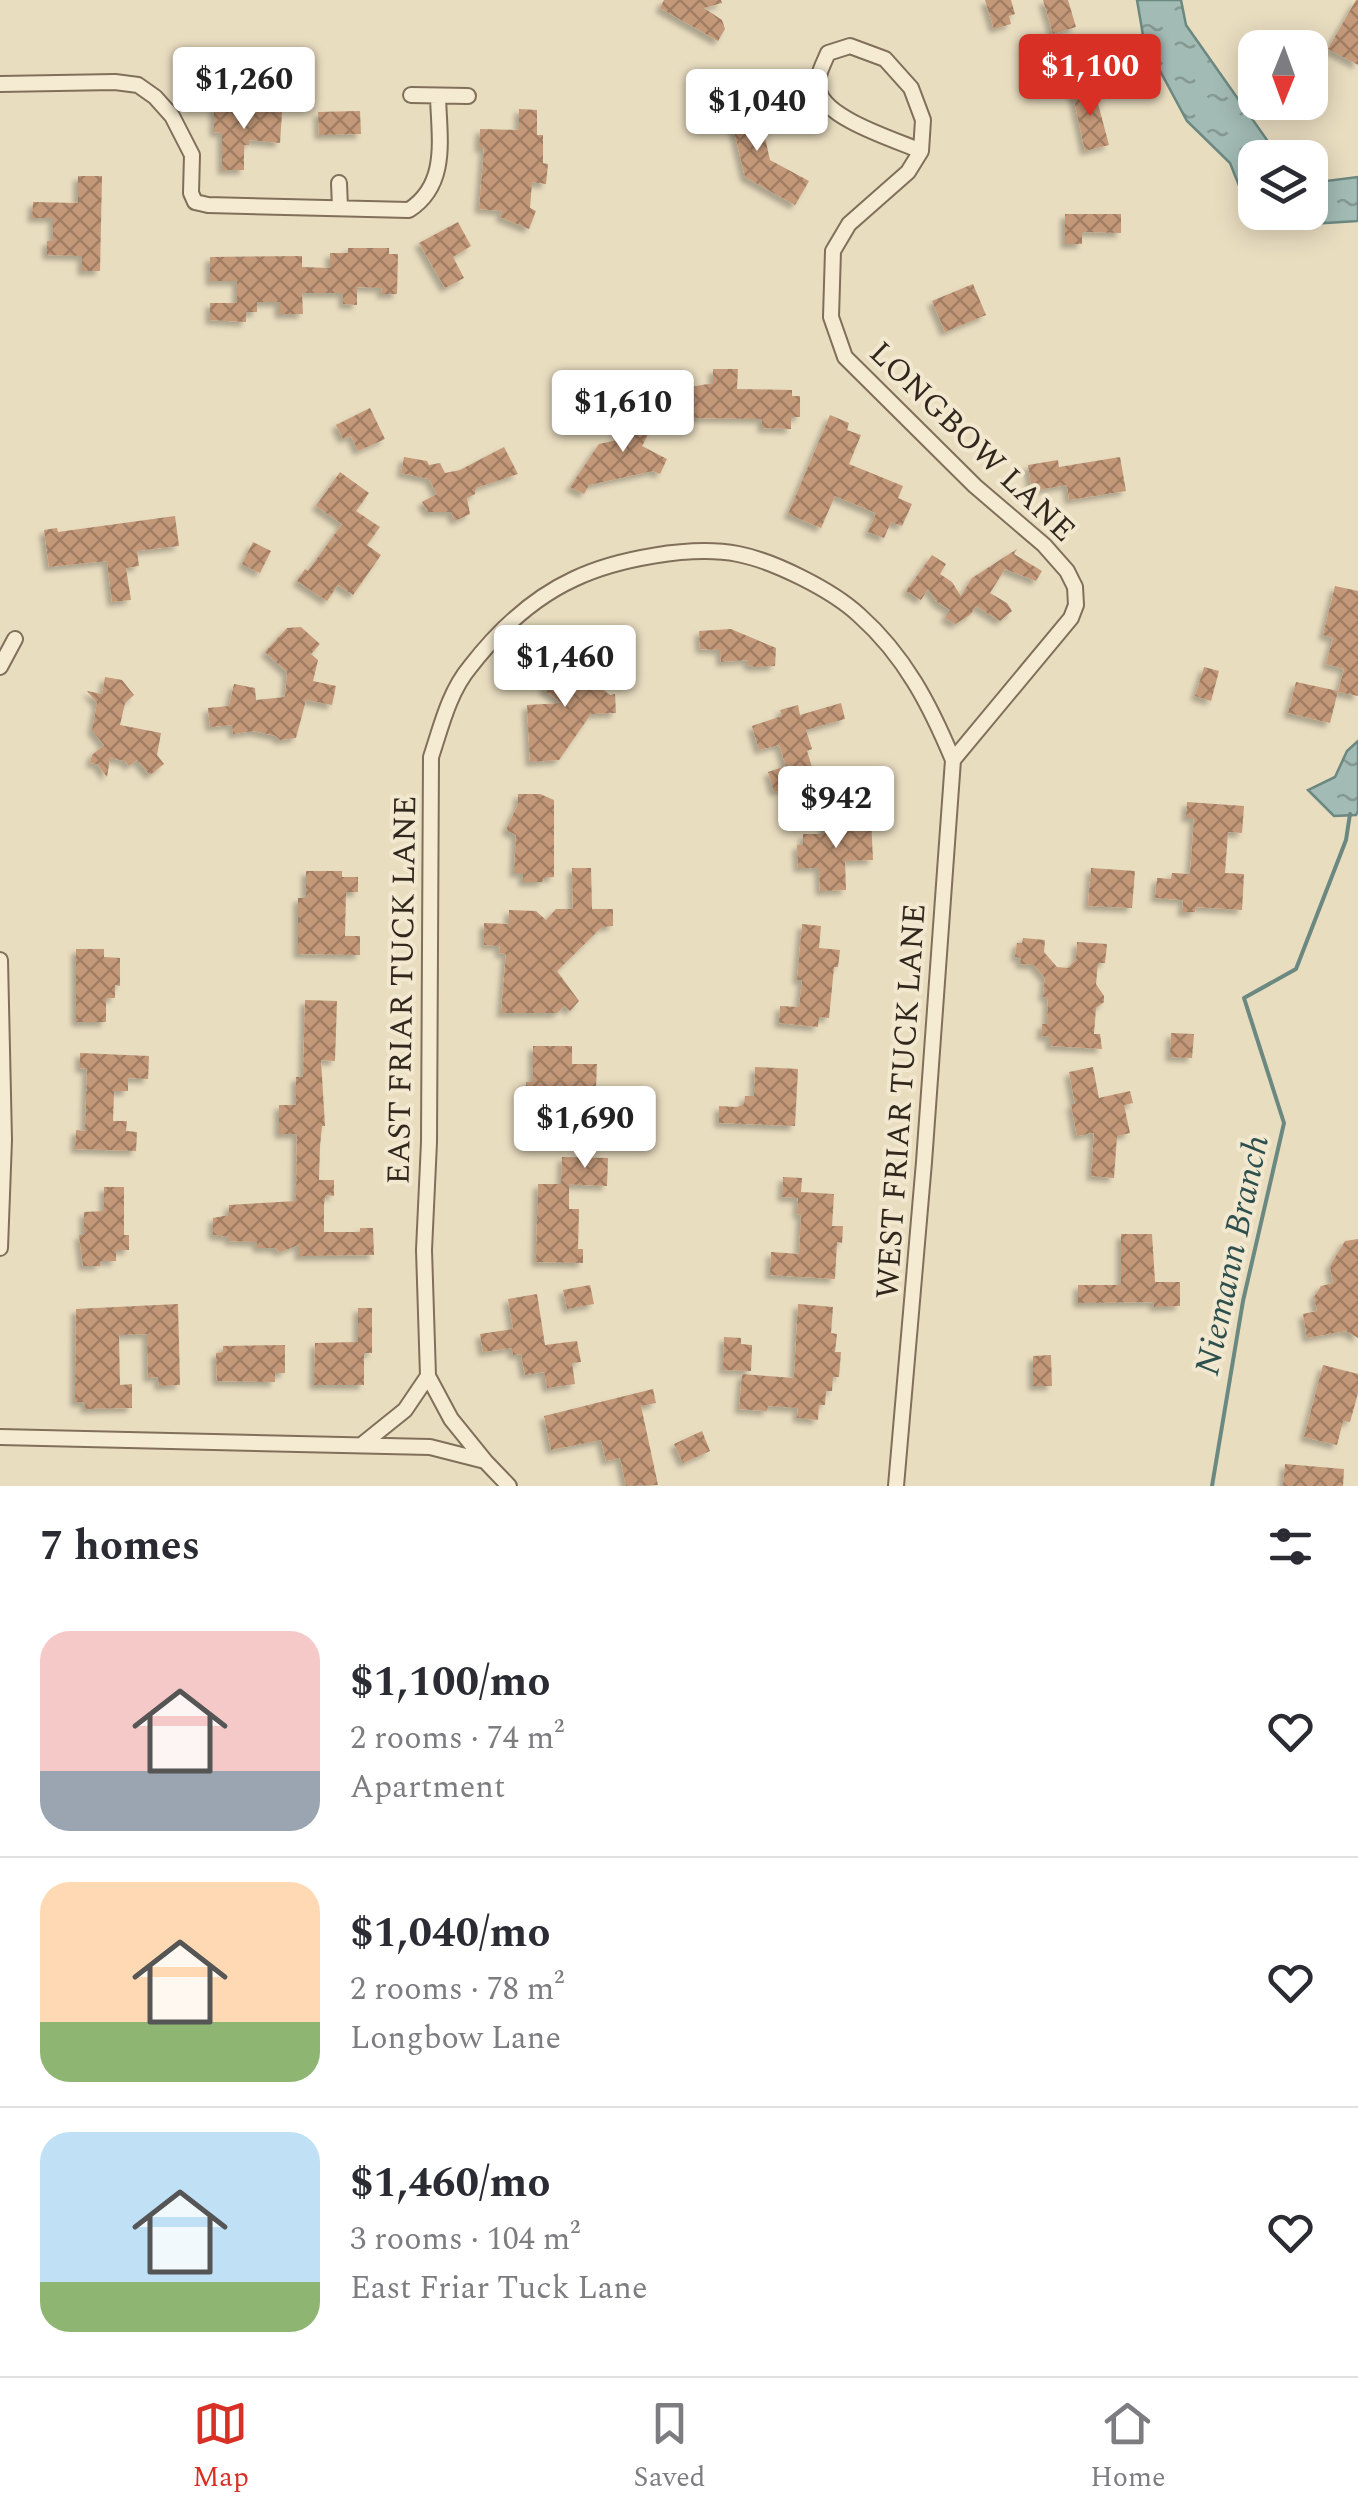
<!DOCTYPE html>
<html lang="en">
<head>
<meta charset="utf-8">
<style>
  :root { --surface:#fff; --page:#f2f2f3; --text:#2b2b33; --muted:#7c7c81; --line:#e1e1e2; --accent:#d93025 }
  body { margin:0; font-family:Spectral,serif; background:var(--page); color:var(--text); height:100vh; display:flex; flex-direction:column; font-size:38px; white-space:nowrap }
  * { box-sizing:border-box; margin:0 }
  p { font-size:32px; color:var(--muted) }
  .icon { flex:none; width:55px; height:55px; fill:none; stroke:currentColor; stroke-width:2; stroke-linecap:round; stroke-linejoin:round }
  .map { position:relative; height:1486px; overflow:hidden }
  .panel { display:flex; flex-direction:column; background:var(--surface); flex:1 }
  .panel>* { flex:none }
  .needle { width:65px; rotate:181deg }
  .fabs { position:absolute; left:1238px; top:30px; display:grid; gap:20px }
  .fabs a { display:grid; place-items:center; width:90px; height:90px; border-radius:20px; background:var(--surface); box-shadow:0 5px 25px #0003; font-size:50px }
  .price { position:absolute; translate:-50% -85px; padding:0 22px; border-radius:10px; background:#fff; color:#222; font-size:32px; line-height:65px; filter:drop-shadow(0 2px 5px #0008) }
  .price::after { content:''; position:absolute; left:50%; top:60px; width:30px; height:22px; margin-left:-15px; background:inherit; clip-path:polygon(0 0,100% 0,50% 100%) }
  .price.active { background:var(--accent); color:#fff }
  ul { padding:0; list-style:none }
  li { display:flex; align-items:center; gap:30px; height:250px; padding:0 40px }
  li+li { border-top:2px solid var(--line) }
  li span { display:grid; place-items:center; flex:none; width:280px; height:200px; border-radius:30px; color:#555 }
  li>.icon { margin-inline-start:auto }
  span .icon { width:120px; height:120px; fill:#fffc; stroke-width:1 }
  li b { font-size:42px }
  h2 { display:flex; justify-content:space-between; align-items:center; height:120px; padding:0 40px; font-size:42px }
  .tabs { display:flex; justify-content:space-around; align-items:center; height:140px; border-top:2px solid var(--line); background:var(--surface); font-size:28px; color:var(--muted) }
  .tabs a { display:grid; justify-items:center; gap:5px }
  .tabs .active { color:var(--accent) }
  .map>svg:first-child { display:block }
  .water { fill:url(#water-ripples); stroke:#6b8881; stroke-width:2.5 }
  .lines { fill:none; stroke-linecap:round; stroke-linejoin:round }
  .stream { stroke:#6b8881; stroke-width:4 }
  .building { fill:url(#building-cross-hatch); filter:url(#shadow) }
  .street-casing { stroke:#806f5a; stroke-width:18 }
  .street { stroke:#f5ebd2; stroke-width:14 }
  .labels { text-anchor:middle; stroke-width:8; stroke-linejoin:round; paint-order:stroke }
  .street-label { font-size:32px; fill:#31271d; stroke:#f1e8cf }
  .water-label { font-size:35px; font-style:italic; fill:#2d504e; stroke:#f1e8cf }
</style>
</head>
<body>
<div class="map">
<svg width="1358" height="1486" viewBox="0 0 1358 1486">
  <defs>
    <pattern id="water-ripples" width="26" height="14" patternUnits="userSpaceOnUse" patternTransform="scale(2.5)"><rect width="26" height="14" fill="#a2bbb4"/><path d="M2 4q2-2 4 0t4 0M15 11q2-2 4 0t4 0" fill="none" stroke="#859892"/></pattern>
    <pattern id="building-cross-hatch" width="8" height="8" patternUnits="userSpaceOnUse" patternTransform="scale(2.5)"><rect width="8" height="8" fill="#c49979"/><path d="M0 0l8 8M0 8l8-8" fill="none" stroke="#a07d63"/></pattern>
    <filter id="shadow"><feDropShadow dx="-4.5" dy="4.5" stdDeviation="2.5" flood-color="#0004"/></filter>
  </defs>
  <rect width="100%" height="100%" fill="#e9ddc0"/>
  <path class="water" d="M1137 0H1181L1186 25 1279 157 1255 158V198L1240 188 1230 163 1187 121 1144 41Z
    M1358 177V221L1294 225 1276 213 1310 212V183Z
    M1358 741V811L1356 815 1334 816 1308 790 1335 777 1347 751Z"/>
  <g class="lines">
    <path class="stream" d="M1212 1486 1243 1301 1284 1123 1244 998 1296 969 1346 840 1350 814"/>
  </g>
  <path class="building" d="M664 0H721L722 3 704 8 722 20 725 29 718 41 660 8Z
    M985 0H1011L1015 14 1009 16 1011 24 994 29Z
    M1043 0H1068L1076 27 1053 34Z
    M1356 0H1358V65L1328 49Z
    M1093 85 1109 145 1085 151 1072 91Z
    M711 94 747 115 754 141 765 138 770 160 809 181 795 205 745 177 733 127 702 110Z
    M214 106 282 112 280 143 249 140V145H244V170H222V133L214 132Z
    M519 109 537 110V135H543V163L548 164 546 184 532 182 530 208 536 211 529 229 500 217 502 211 479 209 484 148H479L480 129 519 130Z
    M360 111 361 134 319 135 318 112Z
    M78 176H102L100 271H82V256L47 255V241H53V218H32L33 202 78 203Z
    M1065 214H1121V233L1082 232V244H1065Z
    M458 222 471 246 453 257 464 278 445 288 419 243Z
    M348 248H389V254H398L397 294H381L382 288 357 287V305L343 304V293H302L303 314H279V302H257V312H246V322L210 320V303H237V281H210V257L302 256V267L330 268V253H348Z
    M973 284 986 315 945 332 932 301Z
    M713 369H738L737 389 792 390V396H800V417H791V429L762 428V419L691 418V387L713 383Z
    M653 396 665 402 642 446 667 459 660 474 653 471 589 485 584 494 570 487 599 444 622 439 629 442Z
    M370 408 385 439 358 451 351 436 343 439 336 425Z
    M830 415 849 423 847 430 861 435 849 464 903 486 898 498 912 504 902 526 891 522 884 538 868 532 876 513 835 496 821 528 788 514Z
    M504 447 518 474 476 488 475 494 467 498 470 514 455 521 451 512H428L422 502 437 494 429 479 401 473 404 457 427 461 429 465 440 463 445 473 460 470Z
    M1120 457 1126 491 1069 500 1067 485 1032 491 1028 465 1058 460 1059 467Z
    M340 472 369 493 356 511 380 527 367 545 381 555 353 595 338 585 327 601 297 581 305 569 308 571 342 524 316 506Z
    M175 516 179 546 137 551 139 566 126 568 131 600 112 602 107 561 49 567 44 530 57 528 58 532Z
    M253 542 271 551 260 573 242 564Z
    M1017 549 1014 554 1042 571 1036 581 1005 569 990 593 1007 603 1012 611 1000 621 976 606 970 615 955 624 945 618 950 610 937 602 928 589 921 600 906 591 932 555 946 564 940 574 952 582 961 596 972 578Z
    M1335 586 1358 591V696L1338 692 1344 669 1326 664 1333 638 1323 635Z
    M301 627 320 644 311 654 318 660 313 681 336 686 332 705 306 700 296 738 280 740 276 736 254 731 233 734 232 725 210 727 208 708 229 706 234 684 255 688 256 700 285 697 287 672 265 652 287 628Z
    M731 629 776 648 775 666 755 667 748 665V660L721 662 720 650 700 649 699 631Z
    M565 653 589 669 590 680 610 695 615 694 616 713 591 714 559 760 530 762 527 705 561 703 543 689 552 676V665H557Z
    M1204 667 1219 671 1211 701 1195 696Z
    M105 677 122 680 134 695 125 703 120 725 161 733 157 755 164 764 150 775 137 760 129 766 125 761 110 758 107 777 97 764 90 763 92 755 104 745 92 730 97 703 87 691 102 694Z
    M1296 682 1338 691 1330 723 1288 713Z
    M841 703 845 719 806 730 812 749 807 751 812 767 805 769 809 782 774 792 768 772 786 766 779 745 759 750 752 726 782 716 780 710 798 705 800 715Z
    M518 794H540L554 800V877L544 878 542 882H523V873H514L516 835 506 830 518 804Z
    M1187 802 1244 806 1242 833 1228 832 1225 873 1244 874 1242 910 1196 907 1195 912H1182L1183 900 1155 898 1157 878 1171 879 1172 873 1190 874 1194 818H1186Z
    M871 819 873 860 845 861 846 890 820 891 819 868H798L797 845H803V834H824V821Z
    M572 868H591L592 909H613V926L602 927 557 971 579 1001 570 1011 565 1006 557 1013H501L506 954 499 953 500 946 484 945V923L509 924V910L536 911 546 920 556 909H573Z
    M1091 868 1135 871 1132 908 1088 906Z
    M306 871H342V877H358V892H346L345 936H360V955L298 954V898H306Z
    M802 924 821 926 819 948 840 950 838 967H834L829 1018 819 1017 818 1027 779 1023 780 1006 799 1007 802 980H797Z
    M1023 938 1045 940 1044 952 1057 967 1068 968 1076 959 1077 942 1107 944 1105 963H1098L1096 984 1104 996V1002L1096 1008 1094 1034H1100L1102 1049 1050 1046V1037L1041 1036 1042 1024H1047L1048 998 1043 997 1045 978 1034 965 1020 964 1021 958 1015 957 1017 943H1022Z
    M76 949H104V957L120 958V986L115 985V998H106V1022H76Z
    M305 1000 337 1001 335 1061 321 1060 325 1126H322L320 1146 319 1180H334V1196L326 1195 324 1204V1232H360V1228H373L374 1255 299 1256V1245L280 1252 275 1248H257V1242L229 1241V1237L213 1235V1218L229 1215V1205L296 1201 297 1134H279V1105H296V1077H303Z
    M1171 1033 1194 1034 1192 1058 1170 1057Z
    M533 1046H572V1064H597L595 1109H600V1128H562V1136H545V1112H526V1082H533Z
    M80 1053 149 1056 148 1079 128 1078V1091H114L113 1121H127L126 1131 137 1132 136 1151 75 1149 76 1130 85 1131 87 1069 80 1068Z
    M755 1067 798 1069 795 1126 719 1123V1106L737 1107 744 1104 745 1096H754Z
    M1093 1067 1099 1098 1130 1091 1133 1103 1124 1105 1130 1133 1117 1136 1114 1178 1091 1176 1094 1133 1077 1136 1071 1104H1075L1069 1072Z
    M562 1157 608 1158 607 1186 561 1184Z
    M783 1177 802 1178 801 1192 834 1194 832 1226H843L842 1243 837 1242 835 1279 770 1275 771 1252 799 1254 801 1215 797 1214 798 1198 782 1197Z
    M538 1184H569V1209H579L578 1249H583V1263L536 1262Z
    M104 1187H124V1235H129V1250H116V1261H100V1266H83L79 1235H84V1212L104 1211Z
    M1121 1234H1152L1155 1282H1180V1306L1154 1307V1302L1078 1303V1285H1121Z
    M1358 1239V1338L1346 1331 1307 1338 1303 1314 1317 1311 1314 1297 1321 1286 1333 1283 1330 1266 1345 1241Z
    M590 1285 594 1304 567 1309 563 1290Z
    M537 1294 545 1345 577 1341 581 1362 572 1363 575 1384 547 1388 544 1372 525 1375 521 1354 513 1355 512 1348 483 1352 480 1334 513 1329 508 1299Z
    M178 1304 180 1385 159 1386 158 1377 148 1378 147 1334 119 1335 120 1385 132 1384V1408L85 1409V1402H75L76 1309Z
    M798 1304 833 1307 831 1333 837 1334 835 1352H841L839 1377H833L832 1391H826L825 1405H819L818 1420 797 1418 798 1408 768 1406 767 1411 739 1409 742 1374 794 1378Z
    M358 1308H372V1353H364V1385H314L315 1343 358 1342Z
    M724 1337 741 1338V1344L752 1345 751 1371 723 1370Z
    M285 1345V1373H275V1382L217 1381 216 1353 223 1352V1346Z
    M1051 1355 1052 1386H1033V1356Z
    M1323 1365 1358 1374V1393L1350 1422 1343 1421 1337 1445 1304 1437Z
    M653 1389 656 1403 641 1406 658 1485 626 1486 620 1458 606 1461 601 1440 551 1450 544 1416Z
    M702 1431 710 1451 683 1463 674 1444Z
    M1285 1464 1344 1469 1343 1486H1283Z"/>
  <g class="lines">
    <g class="street-casing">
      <path id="street" d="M850 46 885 59 911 88 923 120 921 151C896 140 826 119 819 91 815 78 823 65 828 53Z
        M0 84 115 82 138 85 155 97 172 116 192 155 191 193 195 202 208 205 409 210C449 184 439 138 438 96
        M411 95 468 96
        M921 151 908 172 849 224 833 251 831 317 845 357 975 486 1044 545 1067 571 1075 587 1076 605 1071 618 953 760
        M339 183 340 207
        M0 667 15 639
        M0 960 4 1140 0 1248
        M0 1437 430 1447 485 1461 509 1486
        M364 1443 405 1410 428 1376
        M485 1461 451 1419 428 1376 424 1250 429 1142 431 757C441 727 449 692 470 667 497 632 533 598 574 579 616 559 691 545 738 554 774 561 832 590 859 615 905 656 930 705 953 760L924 1162 896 1486"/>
    </g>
    <use href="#street" class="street"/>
  </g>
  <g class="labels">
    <g class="street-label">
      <text transform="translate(973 441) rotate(44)" y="11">LONGBOW LANE</text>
      <text transform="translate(401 990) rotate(-89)" y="11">EAST FRIAR TUCK LANE</text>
      <text transform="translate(900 1101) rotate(-86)" y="11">WEST FRIAR TUCK LANE</text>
    </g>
    <g class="water-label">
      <text transform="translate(1231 1255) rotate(-78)" y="12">Niemann Branch</text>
    </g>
  </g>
</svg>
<div class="fabs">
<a><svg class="needle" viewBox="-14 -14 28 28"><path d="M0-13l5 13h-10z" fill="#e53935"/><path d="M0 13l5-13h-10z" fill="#7c7c81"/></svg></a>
<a><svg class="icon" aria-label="layers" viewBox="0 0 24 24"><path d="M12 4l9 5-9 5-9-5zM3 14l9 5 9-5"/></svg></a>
</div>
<b class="price active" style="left:1090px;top:119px">$1,100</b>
<b class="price" style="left:244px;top:132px">$1,260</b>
<b class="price" style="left:757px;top:154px">$1,040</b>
<b class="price" style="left:623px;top:455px">$1,610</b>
<b class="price" style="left:565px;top:710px">$1,460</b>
<b class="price" style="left:836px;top:851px">$942</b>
<b class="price" style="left:585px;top:1171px">$1,690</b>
</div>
<section class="panel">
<h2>7 homes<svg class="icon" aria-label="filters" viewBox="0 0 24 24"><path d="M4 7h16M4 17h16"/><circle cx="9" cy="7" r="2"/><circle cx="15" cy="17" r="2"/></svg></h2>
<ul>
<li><span style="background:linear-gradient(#f6c9c9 70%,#9aa5b1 0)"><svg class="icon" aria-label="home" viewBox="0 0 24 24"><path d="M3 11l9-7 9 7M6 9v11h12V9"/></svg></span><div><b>$1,100/mo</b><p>2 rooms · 74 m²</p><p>Apartment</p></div><svg class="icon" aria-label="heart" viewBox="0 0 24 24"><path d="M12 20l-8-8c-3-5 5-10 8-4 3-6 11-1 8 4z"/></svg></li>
<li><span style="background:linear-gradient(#ffd9b3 70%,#8fb573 0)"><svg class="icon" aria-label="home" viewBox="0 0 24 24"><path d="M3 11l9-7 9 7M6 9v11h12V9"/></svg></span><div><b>$1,040/mo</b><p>2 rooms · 78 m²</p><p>Longbow Lane</p></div><svg class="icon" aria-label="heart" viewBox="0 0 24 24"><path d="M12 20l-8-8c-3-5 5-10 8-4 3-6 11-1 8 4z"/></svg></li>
<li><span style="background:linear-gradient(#bfe0f5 75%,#8fb573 0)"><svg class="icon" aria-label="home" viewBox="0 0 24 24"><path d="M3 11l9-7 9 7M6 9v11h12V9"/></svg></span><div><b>$1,460/mo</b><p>3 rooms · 104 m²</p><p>East Friar Tuck Lane</p></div><svg class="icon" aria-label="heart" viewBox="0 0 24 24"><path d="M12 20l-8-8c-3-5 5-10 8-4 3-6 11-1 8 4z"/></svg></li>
</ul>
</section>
<nav class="tabs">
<a class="active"><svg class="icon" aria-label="map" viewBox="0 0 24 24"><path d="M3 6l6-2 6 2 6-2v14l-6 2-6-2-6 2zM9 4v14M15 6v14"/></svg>Map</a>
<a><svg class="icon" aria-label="saved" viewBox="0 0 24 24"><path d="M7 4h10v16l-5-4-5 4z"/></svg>Saved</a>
<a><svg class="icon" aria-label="home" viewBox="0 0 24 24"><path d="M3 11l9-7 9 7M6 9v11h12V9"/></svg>Home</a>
</nav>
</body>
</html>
